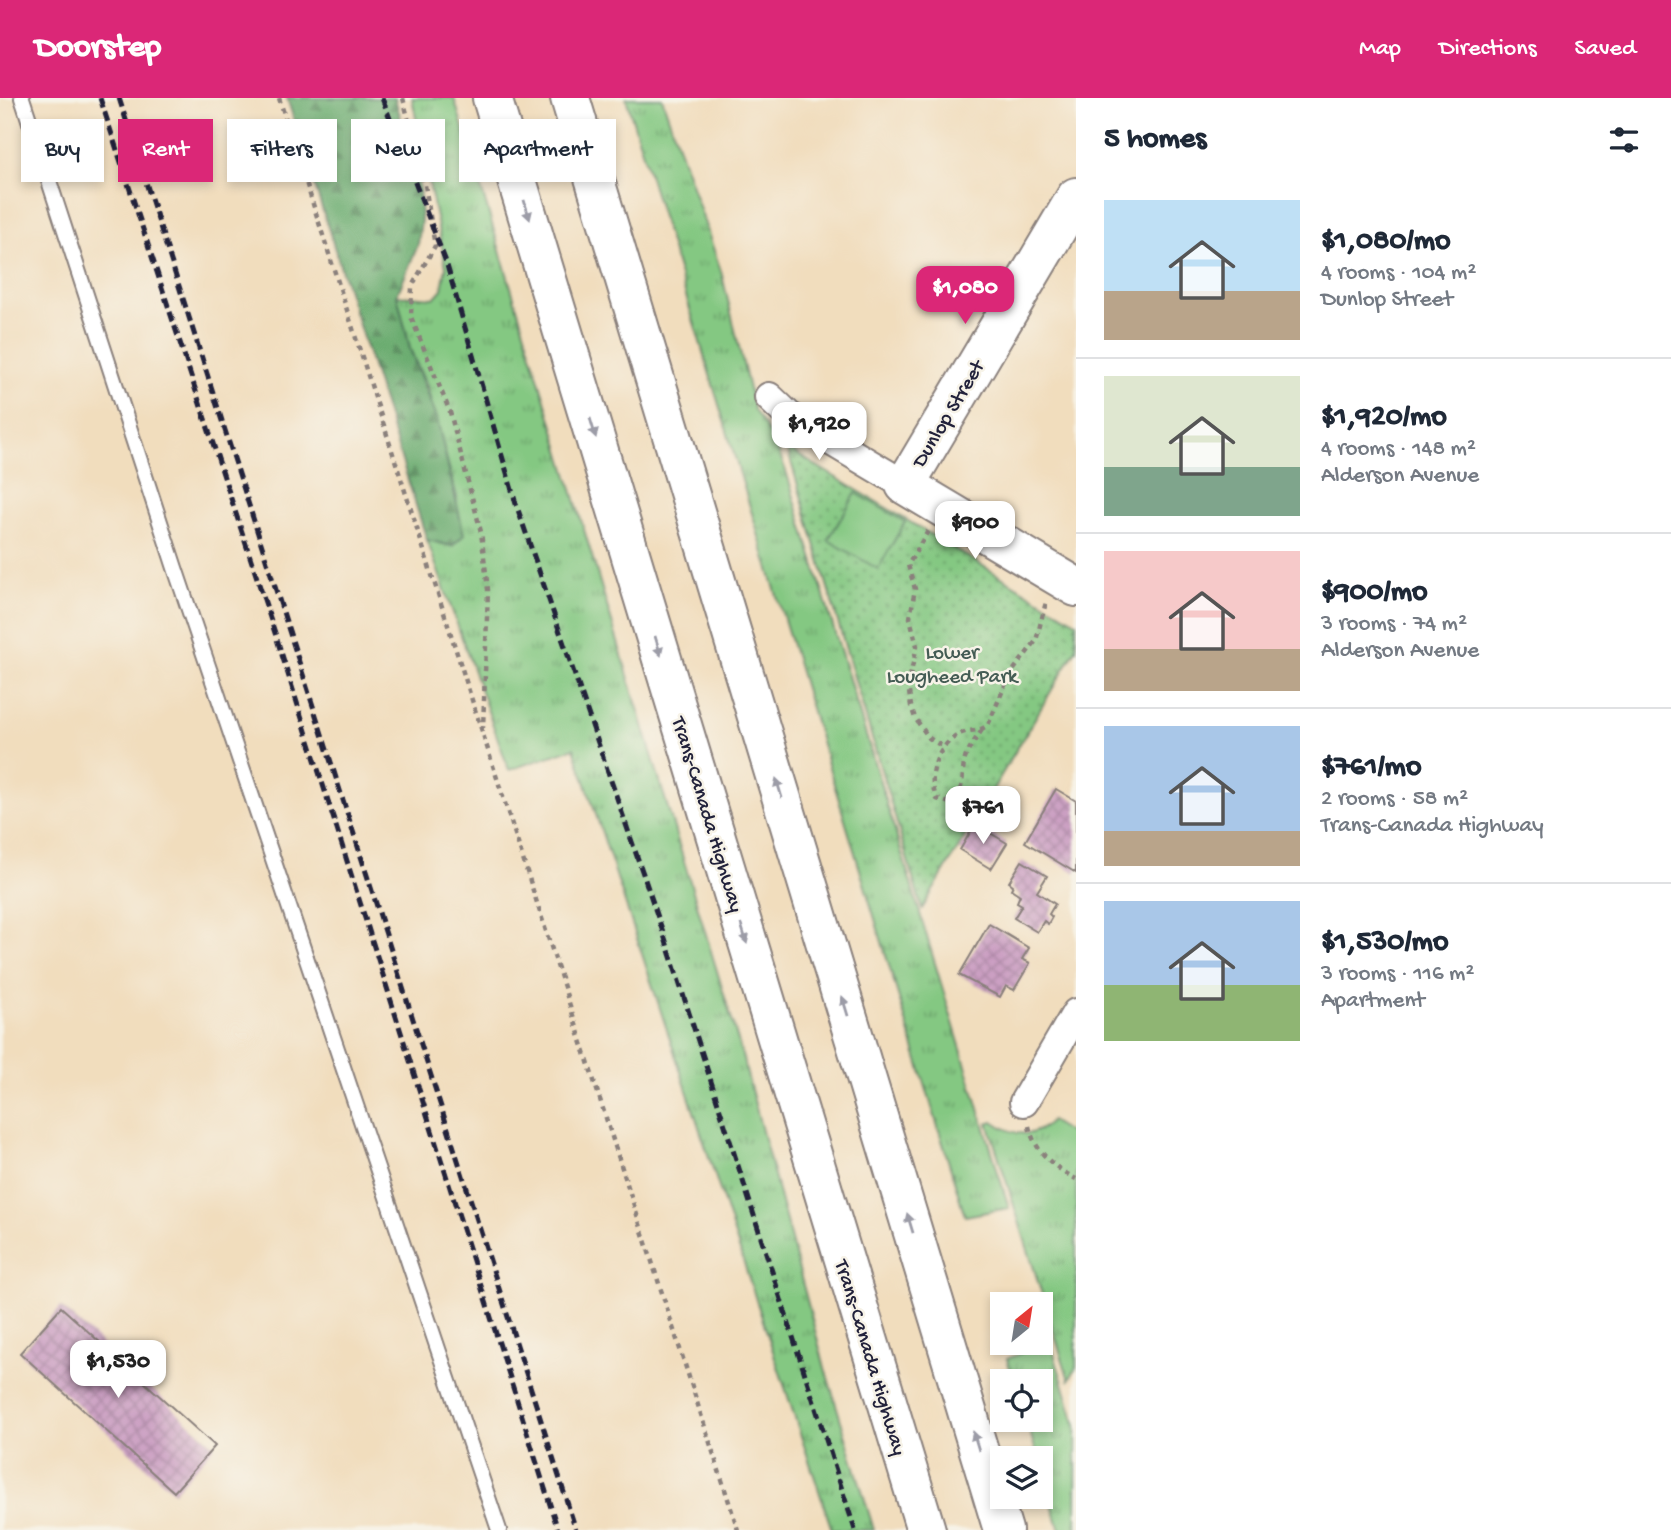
<!DOCTYPE html>
<html lang="en">
<head>
<meta charset="utf-8">
<style>
  :root { --surface:#fff; --page:#f2f2f3; --text:#1f2937; --muted:#747a83; --line:#e0e1e3; --accent:#db2777 }
  body { margin:0; font-family:"Gochi Hand",sans-serif; background:var(--page); color:var(--text); height:100vh; display:flex; flex-direction:column; font-size:26px; white-space:nowrap }
  * { box-sizing:border-box; margin:0 }
  p { font-size:23px; color:var(--muted) }
  .icon { flex:none; width:38px; height:38px; fill:none; stroke:currentColor; stroke-width:2; stroke-linecap:round; stroke-linejoin:round }
  .map { position:relative; flex:1; overflow:hidden }
  .details { display:flex; flex-direction:column; background:var(--surface); width:595px }
  .details>* { flex:none }
  .banner { position:absolute; left:21px; top:21px; width:665px; height:63px; display:flex; gap:14px }
  .needle { width:46px; rotate:30deg }
  .controls { position:absolute; left:990px; top:1194px; display:grid; gap:14px }
  .controls a { display:grid; place-items:center; width:63px; height:63px; border-radius:0px; background:var(--surface); box-shadow:0 4px 10px #0003; font-size:35px }
  .price { position:absolute; translate:-50% -60px; padding:0 16px; border-radius:14px; background:#fff; color:#222; font-size:23px; line-height:46px; filter:drop-shadow(0 2px 4px #0008) }
  .price::after { content:''; position:absolute; left:50%; top:42px; width:21px; height:16px; margin-left:-10px; background:inherit; clip-path:polygon(0 0,100% 0,50% 100%) }
  .price.active { background:var(--accent); color:#fff }
  ul { padding:0; list-style:none }
  li { display:flex; align-items:center; gap:21px; height:175px; padding:0 28px }
  li+li { border-top:2px solid var(--line) }
  li span { display:grid; place-items:center; flex:none; width:196px; height:140px; border-radius:0px; color:#555 }
  li>.icon { margin-inline-start:auto }
  span .icon { width:84px; height:84px; fill:#fffc; stroke-width:1 }
  li b { font-size:30px }
  h2 { display:flex; justify-content:space-between; align-items:center; height:84px; padding:0 28px; font-size:30px }
  .chip { padding:0 24px; border-radius:0px; background:var(--surface); box-shadow:0 4px 10px #0003; font-size:24px; line-height:63px }
  .chip.active { background:var(--accent); color:#fff }
  header { display:flex; align-items:center; gap:42px; box-sizing:border-box; height:98px; padding:0 35px; background:var(--accent); color:#fff }
  header strong { font-size:33px }
  nav { display:flex; gap:38px; margin-inline-start:auto; font-size:24px }
  main { display:flex; flex:1; min-height:0 }
  .map>svg:first-child { display:block }
  .grass { fill:url(#grass-tufts); stroke:#53755e; stroke-width:2 }
  .forest { fill:url(#forest-firs); stroke:#466756; stroke-width:2 }
  .park { fill:url(#park-dots); stroke:#53755e; stroke-width:2 }
  .garden { fill:#84c882; stroke:#53755e; stroke-width:2 }
  .building { fill:url(#building-cross-hatch) }
  .lines { fill:none; stroke-linecap:round; stroke-linejoin:round }
  .lane-casing { stroke:#8a807c; stroke-width:18 }
  .street-casing { stroke:#8a807c; stroke-width:32 }
  .secondary-casing { stroke:#8a807c; stroke-width:42 }
  .highway-casing { stroke:#8a807c; stroke-width:42 }
  .path { stroke:#8a807c; stroke-width:4.5; stroke-dasharray:5 5; stroke-linecap:butt }
  .lane { stroke:#fff; stroke-width:14 }
  .street { stroke:#fff; stroke-width:28 }
  .secondary { stroke:#fff; stroke-width:38 }
  .highway { stroke:#fff; stroke-width:38 }
  .rail { stroke:#22223b; stroke-width:5; stroke-dasharray:10 5; stroke-linecap:butt }
  .oneway { fill:#9c9ca7 }
  .labels { text-anchor:middle; stroke-width:5; stroke-linejoin:round; paint-order:stroke }
  .street-label { font-size:21px; fill:#22223b; stroke:#f7f3e8 }
  .park-label { font-size:21px; fill:#445c54; stroke:#f7f3e8 }
</style>
</head>
<body>
<header>
<strong>Doorstep</strong>
<nav><a>Map</a><a>Directions</a><a>Saved</a></nav>
</header>
<main>
<div class="map">
<svg width="1076" height="1432" viewBox="0 0 1076 1432">
  <defs>
    <pattern id="grass-tufts" width="24" height="20" patternUnits="userSpaceOnUse" patternTransform="scale(1.75)"><rect width="24" height="20" fill="#84c882"/><path d="M3 7l-1-3M5 7V3M7 7l1-3M15 17l-1-3M17 17v-4M19 17l1-3" fill="none" stroke="#6ca26c"/></pattern>
    <pattern id="forest-firs" width="22" height="20" patternUnits="userSpaceOnUse" patternTransform="scale(1.75)"><rect width="22" height="20" fill="#6bac70"/><path d="M5 1l3.5 6h-7zM16 11l3.5 6h-7z" fill="#588c5d"/></pattern>
    <pattern id="park-dots" width="8" height="8" patternUnits="userSpaceOnUse" patternTransform="scale(1.75)"><rect width="8" height="8" fill="#84c882"/><path d="M2 2h.1M6 6h.1" fill="none" stroke="#6ca26c" stroke-width="1.8" stroke-linecap="round"/></pattern>
    <pattern id="building-cross-hatch" width="8" height="8" patternUnits="userSpaceOnUse" patternTransform="scale(1.75)"><rect width="8" height="8" fill="#c593bd"/><path d="M0 0l8 8M0 8l8-8" fill="none" stroke="#a0789b"/></pattern>
  </defs>
  <rect width="100%" height="100%" fill="#f7f3e8"/>
  <filter id="ink" filterUnits="userSpaceOnUse"><feTurbulence type="fractalNoise" baseFrequency=".0143" numOctaves="2"/><feDisplacementMap in="SourceGraphic" scale="14" xChannelSelector="R" yChannelSelector="G"/><feConvolveMatrix kernelMatrix="1 2 1 2 8 2 1 2 1" color-interpolation-filters="sRGB"/></filter>
  <filter id="wash" filterUnits="userSpaceOnUse"><feTurbulence type="fractalNoise" baseFrequency=".00686" numOctaves="4" result="noise"/><feDisplacementMap in="SourceGraphic" scale="28" xChannelSelector="R" yChannelSelector="G"/><feGaussianBlur stdDeviation="1.57" result="paint"/><feColorMatrix in="noise" values="0 0 0 0 0 0 0 0 0 0 0 0 0 0 0 0 0 1.4 0 .05"/><feComposite in="paint" operator="in"/></filter>
  <g filter="url(#wash)">
    <rect width="100%" height="100%" fill="#f1ddbd"/>
    <path class="grass" d="M412 0H454L739 946 825 1270 874 1432H832L574 650 509 672 427 442 452 448 457 399 427 289 410 251 397 197 434 200 442 191 446 169Z
      M626 0H662L721 173 754 312 775 344 787 376 1009 1110 965 1118Z
      M993 1023C1012 1037 1033 1042 1051 1023L1076 1039V1270L1069 1282 988 1025Z
      M1050 1243 1076 1328V1432H1060L1041 1372V1360H1038L1026 1321H1041V1283H1014L1007 1261Z"/>
    <path class="forest" d="M287 0H395L419 87 421 122 418 147 397 197 410 251 438 325 464 437 452 448 427 442Z"/>
    <path class="park" d="M787 350 1076 524V551L922 811Z"/>
    <path class="garden" d="M856 395 905 424 878 471 828 442Z"/>
    <g id="blocks">
      <path class="building" d="M1056 691 1076 703V775L1025 744Z
        M975 726 1007 745 991 771 960 752Z
        M1022 763 1047 778 1037 794 1055 806 1049 816 1052 819 1048 826 1044 823 1037 834 1014 820 1022 807 1017 804 1020 797 1011 791 1013 787 1009 784Z
        M989 826 1029 850 1022 861 1030 865 1014 892 1006 888 1000 899 959 877Z
        M61 1209 215 1348 174 1394 20 1255Z"/>
    </g>
  </g>
  <g filter="url(#ink)">
    <use href="#blocks" fill-opacity="0" stroke="#8a807c" stroke-width="2"/>
    <g class="lines">
      <g class="lane-casing">
        <path id="lane" d="M22 0 175 470 499 1432"/>
      </g>
      <g class="street-casing">
        <path id="street" d="M769 299 789 318 905 387
          M1024 1004 1076 915"/>
      </g>
      <g class="secondary-casing">
        <path id="secondary" d="M1076 99 905 387 1076 489"/>
      </g>
      <g class="highway-casing">
        <path id="highway" d="M492 0 926 1432
          M570 0 1003 1432"/>
      </g>
      <path class="path" d="M279 0 738 1432
        M403 0 425 87 435 148 412 188 411 219 450 314 481 434 488 492 483 630
        M928 433 908 467 915 491 910 520 917 548 908 587 911 608 915 620 929 640 945 650
        M982 632C976 641 968 651 965 661 960 680 968 692 947 704L937 701C926 678 937 646 962 635 971 631 980 634 988 627L1009 578 1036 543 1046 504
        M1029 1028C1034 1053 1055 1070 1076 1081"/>
      <use href="#lane" class="lane"/>
      <use href="#street" class="street"/>
      <use href="#secondary" class="secondary"/>
      <use href="#highway" class="highway"/>
      <path class="rail" d="M100 0 276 538 558 1432
        M119 0 576 1432
        M382 0 446 164 516 406 664 837 855 1432"/>
    </g>
    <defs><path id="oneway-solid" d="M-6-.8H1V-3.2L6.5 0L1 3.2V.8H-6Z" transform="scale(1.75)"/></defs>
    <g class="oneway">
      <use href="#oneway-solid" transform="translate(527 112) rotate(73)"/>
      <use href="#oneway-solid" transform="translate(593 330) rotate(73)"/>
      <use href="#oneway-solid" transform="translate(658 548) rotate(73)"/>
      <use href="#oneway-solid" transform="translate(779 690) rotate(-107)"/>
      <use href="#oneway-solid" transform="translate(744 836) rotate(73)"/>
      <use href="#oneway-solid" transform="translate(845 908) rotate(-107)"/>
      <use href="#oneway-solid" transform="translate(910 1125) rotate(-107)"/>
      <use href="#oneway-solid" transform="translate(976 1343) rotate(-107)"/>
    </g>
  </g>
  <g class="labels">
    <g class="street-label">
      <text transform="translate(947 315) rotate(-59)" y="7">Dunlop Street</text>
      <text transform="translate(709 716) rotate(73)" y="7">Trans-Canada Highway</text>
      <text transform="translate(872 1259) rotate(73)" y="7">Trans-Canada Highway</text>
    </g>
    <g class="park-label">
      <text x="952" y="560">Lower<tspan x="952" dy="24">Lougheed Park</tspan></text>
    </g>
  </g>
</svg>
<div class="controls">
<a><svg class="needle" viewBox="-14 -14 28 28"><path d="M0-13l5 13h-10z" fill="#e53935"/><path d="M0 13l5-13h-10z" fill="#747a83"/></svg></a>
<a><svg class="icon" aria-label="locate" viewBox="0 0 24 24"><circle cx="12" cy="12" r="6"/><path d="M12 2v4M12 18v4M2 12h4M18 12h4"/></svg></a>
<a><svg class="icon" aria-label="layers" viewBox="0 0 24 24"><path d="M12 4l9 5-9 5-9-5zM3 14l9 5 9-5"/></svg></a>
</div>
<b class="price active" style="left:965px;top:228px">$1,080</b>
<b class="price" style="left:819px;top:364px">$1,920</b>
<b class="price" style="left:975px;top:463px">$900</b>
<b class="price" style="left:983px;top:748px">$761</b>
<b class="price" style="left:118px;top:1302px">$1,530</b>
<div class="banner">
<a class="chip">Buy</a>
<a class="chip active">Rent</a>
<a class="chip">Filters</a>
<a class="chip">New</a>
<a class="chip">Apartment</a>
</div>
</div>
<section class="details">
<h2>5 homes<svg class="icon" aria-label="filters" viewBox="0 0 24 24"><path d="M4 7h16M4 17h16"/><circle cx="9" cy="7" r="2"/><circle cx="15" cy="17" r="2"/></svg></h2>
<ul>
<li><span style="background:linear-gradient(#bfe0f5 65%,#b9a48a 0)"><svg class="icon" aria-label="home" viewBox="0 0 24 24"><path d="M3 11l9-7 9 7M6 9v11h12V9"/></svg></span><div><b>$1,080/mo</b><p>4 rooms · 104 m²</p><p>Dunlop Street</p></div></li>
<li><span style="background:linear-gradient(#dfe7d0 65%,#7fa58c 0)"><svg class="icon" aria-label="home" viewBox="0 0 24 24"><path d="M3 11l9-7 9 7M6 9v11h12V9"/></svg></span><div><b>$1,920/mo</b><p>4 rooms · 148 m²</p><p>Alderson Avenue</p></div></li>
<li><span style="background:linear-gradient(#f6c9c9 70%,#b9a48a 0)"><svg class="icon" aria-label="home" viewBox="0 0 24 24"><path d="M3 11l9-7 9 7M6 9v11h12V9"/></svg></span><div><b>$900/mo</b><p>3 rooms · 74 m²</p><p>Alderson Avenue</p></div></li>
<li><span style="background:linear-gradient(#a9c7e8 75%,#b9a48a 0)"><svg class="icon" aria-label="home" viewBox="0 0 24 24"><path d="M3 11l9-7 9 7M6 9v11h12V9"/></svg></span><div><b>$761/mo</b><p>2 rooms · 58 m²</p><p>Trans-Canada Highway</p></div></li>
<li><span style="background:linear-gradient(#a9c7e8 60%,#8fb573 0)"><svg class="icon" aria-label="home" viewBox="0 0 24 24"><path d="M3 11l9-7 9 7M6 9v11h12V9"/></svg></span><div><b>$1,530/mo</b><p>3 rooms · 116 m²</p><p>Apartment</p></div></li>
</ul>
</section>
</main>
</body>
</html>
